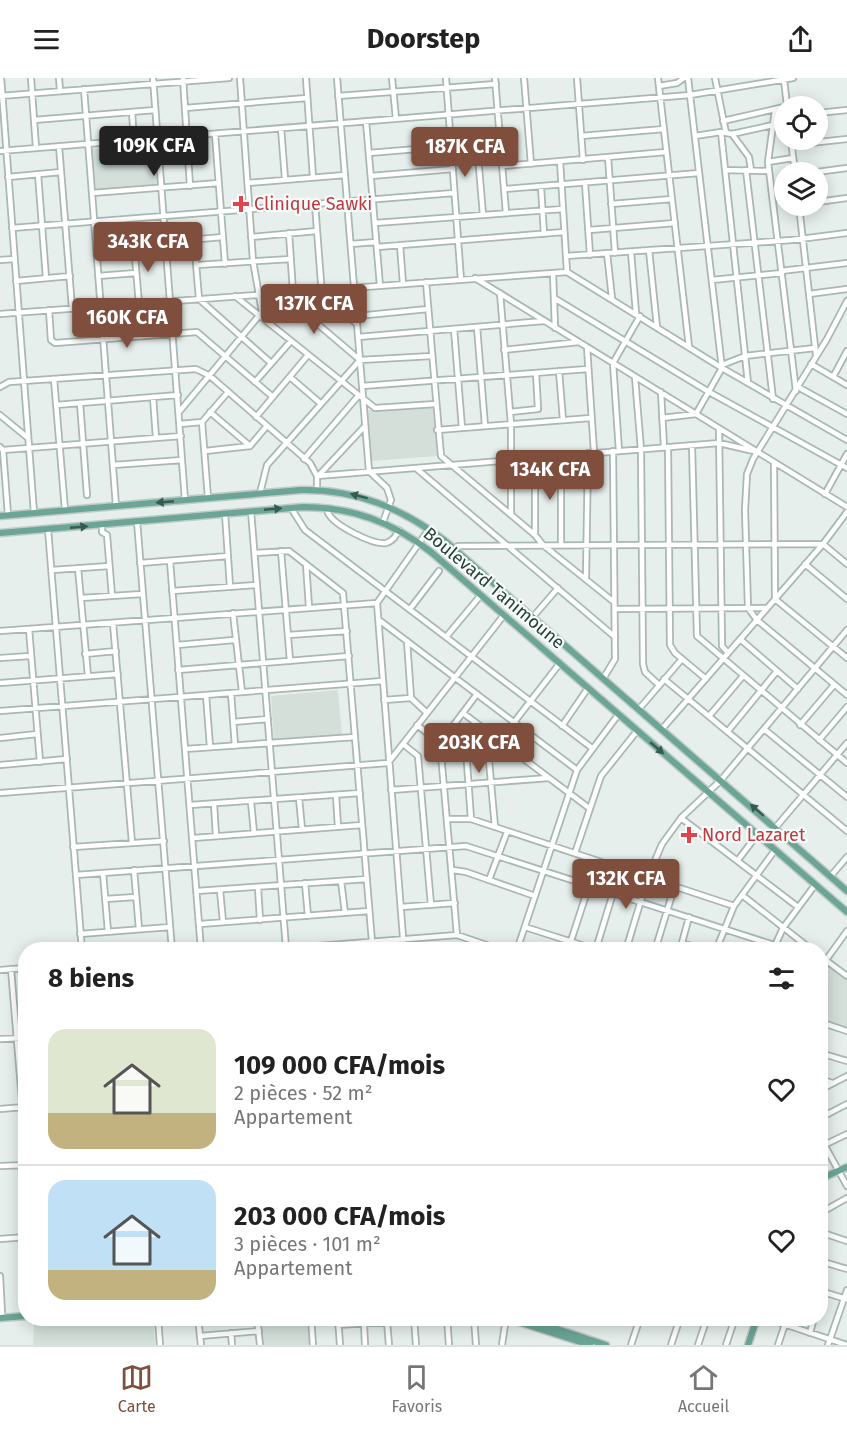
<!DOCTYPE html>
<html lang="fr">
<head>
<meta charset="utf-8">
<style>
  :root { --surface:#fff; --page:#f2f2f2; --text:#222; --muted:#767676; --line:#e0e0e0; --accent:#804e3d }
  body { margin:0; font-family:"Fira Sans",sans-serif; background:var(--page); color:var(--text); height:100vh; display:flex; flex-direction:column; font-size:22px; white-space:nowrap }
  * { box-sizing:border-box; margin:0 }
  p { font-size:20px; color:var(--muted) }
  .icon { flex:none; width:33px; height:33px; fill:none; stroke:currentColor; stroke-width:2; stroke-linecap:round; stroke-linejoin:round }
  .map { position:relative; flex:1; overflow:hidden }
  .drawer { position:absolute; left:18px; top:864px; width:810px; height:384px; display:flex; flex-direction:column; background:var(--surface); border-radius:24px; box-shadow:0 3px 15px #0003 }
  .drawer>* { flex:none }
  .tools { position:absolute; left:774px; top:18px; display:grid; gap:12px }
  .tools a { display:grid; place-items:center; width:54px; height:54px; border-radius:50%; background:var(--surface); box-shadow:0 3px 15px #0003; font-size:30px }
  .price { position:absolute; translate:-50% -51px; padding:0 14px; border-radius:6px; background:var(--accent); color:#fff; font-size:20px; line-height:39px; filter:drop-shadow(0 2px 3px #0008) }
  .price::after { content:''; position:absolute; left:50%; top:36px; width:18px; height:14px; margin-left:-9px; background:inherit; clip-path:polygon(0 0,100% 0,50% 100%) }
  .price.on { background:#222; color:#fff }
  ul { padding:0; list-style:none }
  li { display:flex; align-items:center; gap:18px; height:150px; padding:0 30px }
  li+li { border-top:2px solid var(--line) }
  li span { display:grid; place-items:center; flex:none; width:168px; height:120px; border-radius:18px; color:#555 }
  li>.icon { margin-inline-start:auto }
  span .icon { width:72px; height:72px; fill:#fffc; stroke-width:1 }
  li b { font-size:26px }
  h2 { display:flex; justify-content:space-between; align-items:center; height:72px; padding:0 30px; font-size:26px }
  header { display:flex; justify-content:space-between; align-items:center; height:78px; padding:0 30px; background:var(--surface); font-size:27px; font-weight:700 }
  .menu { display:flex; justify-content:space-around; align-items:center; height:84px; border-top:2px solid var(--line); background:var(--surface); font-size:16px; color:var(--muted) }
  .menu a { display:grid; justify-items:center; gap:3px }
  .menu .on { color:var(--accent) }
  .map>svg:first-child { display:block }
  .built { fill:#d4dfda }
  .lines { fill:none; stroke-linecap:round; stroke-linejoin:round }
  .minor-casing { stroke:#a8b8b2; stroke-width:8 }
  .major-casing { stroke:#c2cac8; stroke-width:9 }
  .minor { stroke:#fff; stroke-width:4.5 }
  .major { stroke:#6aa596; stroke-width:6 }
  .oneway { fill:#365b51 }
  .health-dot { fill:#e0444e; stroke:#f7fbf9; stroke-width:2 }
  .labels { text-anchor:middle; stroke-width:4.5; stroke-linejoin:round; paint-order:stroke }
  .health-label { font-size:18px; fill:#be3a42; stroke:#f7fbf9; text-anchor:start }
  .street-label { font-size:18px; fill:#24423a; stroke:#f7fbf9 }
</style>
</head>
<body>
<header><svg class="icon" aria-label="menu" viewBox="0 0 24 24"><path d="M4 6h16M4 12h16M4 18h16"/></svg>Doorstep<svg class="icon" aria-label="share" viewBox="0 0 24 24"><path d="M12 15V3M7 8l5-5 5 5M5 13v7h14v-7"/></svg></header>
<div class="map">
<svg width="847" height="1267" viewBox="0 0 847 1267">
  <rect width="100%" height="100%" fill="#e6efeb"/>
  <path class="built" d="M154 66 157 108 94 114 91 71Z
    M433 329 437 378 371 383 368 332Z
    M338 612 342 658 274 664 271 618Z
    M827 887 847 902V951L821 943V906Z
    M120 1241H153L155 1267H33L34 1247Z
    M260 1241H307L310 1267H263Z"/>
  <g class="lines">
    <g class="minor-casing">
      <path id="minor" d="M1 0 34 435
        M31 0 36 70
        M59 0 60 13
        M153 0 185 422
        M183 0 190 108
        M306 0 313 99
        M337 0 369 393 387 410 391 422 383 444
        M392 0 396 41
        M446 0 461 202
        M495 0 506 135
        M524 0 531 86
        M577 0 583 82
        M658 0 689 269
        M715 0 726 55
        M784 1 787 28
        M659 8 677 5 684 0
        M84 11 116 428
        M0 18 229 0
        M338 18 496 6
        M185 30 307 20
        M775 32 768 84 796 313
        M132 34 134 62
        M818 35 847 32
        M34 42 155 32
        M366 43 380 208
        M723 43 784 29
        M281 50 285 101
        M721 54 748 305
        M215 56 225 186
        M732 56 749 79 751 92
        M581 58 664 51
        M695 58 721 54 732 56 773 47
        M791 62 795 94
        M477 66 483 137
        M792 67 847 61
        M59 68 72 230
        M0 73 690 17 793 0
        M369 75 501 64
        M608 79 615 175
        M560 83 567 194
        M768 84 793 80
        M503 88 666 74
        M725 92 769 93
        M746 92 773 321
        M817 94 847 90
        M38 96 46 200
        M371 98 453 91
        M8 99 61 94
        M248 105 345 97
        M585 105 590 177
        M541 109 544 156
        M505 111 699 95
        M92 115 219 105
        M818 124 847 120
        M315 126 322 217 357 246
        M611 126 672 121
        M799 128 816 277
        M375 145 563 131
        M12 150 454 115
        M589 152 675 145
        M289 155 293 214
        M251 159 317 153
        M194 162 199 221 271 285
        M351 166 376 164
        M134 167 139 226
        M400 167 403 206
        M377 169 564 154
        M96 170 223 159
        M649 172 657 249
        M631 174 636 235
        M607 175 612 220
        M566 178 792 162 847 155
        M0 182 14 181
        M197 187 291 181
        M781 193 847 185
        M553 195 555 250
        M98 198 136 195
        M475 200 847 429
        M712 202 782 195
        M16 203 70 198
        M426 204 441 378 535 457 543 467 614 524
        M281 215 360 282 432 278
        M500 215 511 346V436
        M809 216 847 211
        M235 218 375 330 436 326
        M554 220 709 314 847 390
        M847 223 827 261 753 381 747 396 745 432 748 530 757 542 847 617
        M49 232 51 262 55 265 197 254 273 319
        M0 236 567 194 722 290 847 362
        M357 238 428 231
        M477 249 485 348
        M454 251 462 350
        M358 259 544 243
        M587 269 594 374
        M504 272 579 264
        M811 286 847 307
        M722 287 745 278 815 270
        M559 293 563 342
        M290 299 320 325
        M635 299 641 372 643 586 645 594 659 607
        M833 299 847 273
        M54 301 65 432
        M255 304 290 264
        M362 308 588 291
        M0 309 9 304 196 291 210 298 310 385 317 398V411
        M798 309 847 336
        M661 314 664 369
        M153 319 156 360
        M80 325 87 417
        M56 327 178 317
        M179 334 262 234 253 183 240 0
        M210 334 250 368
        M510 334 538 331 536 295
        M0 337 28 360
        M256 339 308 277
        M662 340 696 336 722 290 688 0
        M202 344 208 420
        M180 346 202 344 228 314
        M719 351 722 568 728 575
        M437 352 591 340
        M692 368 697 558 847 685
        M0 369 3 372 8 437
        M668 369 670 567 675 575 706 601
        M3 372 181 358
        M205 373 250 368 266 349
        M619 373 613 285 640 238
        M561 378V467
        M535 380V457
        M304 381 359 317
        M774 385 775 521 847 580
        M113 387 182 382
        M417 391 615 559
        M320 396 365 348
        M317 398 719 365 758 374
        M260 415 267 387 360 282
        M825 416 847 376
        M291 430 305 452 592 670
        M251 433 286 870
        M225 435 230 509
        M328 435C334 447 372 467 386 465 393 463 396 458 399 452
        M137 443 172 872
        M102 447V454L107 457 112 518
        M48 451 82 872
        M454 471 458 468 823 466 847 486
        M281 473 290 583
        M255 475 289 473 343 515 372 864
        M170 483 201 872
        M140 485 228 478
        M306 486 309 529
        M805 486 847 521
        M78 490 88 598
        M52 492 109 488
        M586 501 588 375
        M172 513 257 507
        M81 520 142 516
        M377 525 404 872
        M377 525 429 451
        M410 531 439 493
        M615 531 767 530
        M233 535 242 614
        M532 540 558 510
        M379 542 577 692
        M113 545 132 765
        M29 551 40 684
        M0 553 377 525
        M288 557 347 553
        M446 559 481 517
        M740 561 798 611
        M407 563 411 620 427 635
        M177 567 234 562
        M85 576 116 573
        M0 580 30 578
        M178 592 349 578
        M603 601 615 581 613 373
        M664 601 847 753
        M0 605 118 596
        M231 615 235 668
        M206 617 210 669
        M384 622 411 620
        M639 631 682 581
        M0 633 383 603
        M463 635 589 730
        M710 637 743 598
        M233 644 268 641
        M417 647 440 665
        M800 647 834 607
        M562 648 588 610
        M662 651 823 466 847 434
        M764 651 847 719
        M728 653 777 593
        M0 660 37 656
        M819 662 847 629
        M403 666 418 678 431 827
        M185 671 355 659
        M0 687 67 681
        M391 712 549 700
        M0 715 388 685 504 537
        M336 717 338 749
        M299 720 302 751
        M251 724 254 755
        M214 726 216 758
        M190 727 360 715
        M681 740 798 829
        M447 741H471L734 828
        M471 741 466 671 481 649
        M495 749 489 683 491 674 560 585
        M776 749 847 665
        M193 760 362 747
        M73 769 164 763
        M575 775 601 698 637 653
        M738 782 757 757
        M134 792 139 851
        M453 792 466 794 535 818
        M103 795 108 854
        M76 797 466 768 774 867
        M830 799 847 779
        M489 802 507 754
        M341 803 345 835
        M305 805 308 838
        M258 809 260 842
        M220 812 223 844
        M197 813 367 801
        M742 817 812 872
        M105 821 136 819
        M401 829 455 825
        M200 846 369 833
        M525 849 597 872
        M80 856 170 849
        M457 857 440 665 477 616
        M682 865 704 872
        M596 871 613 815
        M267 872 457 857 501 872
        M517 872 577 692 618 637
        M568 872 597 783
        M626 872 648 799 662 766 681 740 721 702 847 552
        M655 872 675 807
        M680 872 689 839
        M716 872 734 828 775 772
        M773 872 783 850 815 807
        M820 878 847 898
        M11 891 26 1070
        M0 892 26 890
        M820 898 826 882 847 853
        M820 944 847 953
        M0 961 26 960
        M820 975 847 983
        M820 1001 832 1005
        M820 1012 847 998
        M0 1031 24 1029
        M820 1040 847 1026
        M820 1059 847 1108
        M820 1069 847 1056
        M0 1088 26 1087
        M820 1139 824 1133 847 1120
        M820 1154 847 1163
        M0 1161 26 1159
        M820 1183 847 1191
        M0 1198 2 1236
        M820 1213 846 1221
        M158 1240 160 1267
        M198 1240 201 1267
        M257 1240 260 1267
        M311 1240 313 1267
        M338 1240 340 1267
        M414 1240 416 1267
        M447 1240 449 1267
        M474 1240 476 1267
        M766 1240 847 1267
        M387 1244 389 1267
        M364 1246 365 1267
        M338 1247 414 1242
        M231 1255 232 1267
        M810 1255 814 1240
        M200 1258 259 1253
        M502 1267 506 1240
        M631 1267 640 1240
        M671 1267 680 1240
        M698 1267 707 1240
        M726 1267 735 1240
        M778 1267 787 1240
        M828 1267 847 1212"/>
    </g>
    <g class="major-casing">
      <path id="major" d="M0 438 301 412C356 411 402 430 445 463L847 813
        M0 455 303 429C352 429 392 444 431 474L847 834
        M820 1101 847 1089
        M0 1240 26 1238
        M506 1240 590 1267
        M524 1240 606 1267
        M748 1267 757 1240"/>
    </g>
    <use href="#minor" class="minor"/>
    <use href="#major" class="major"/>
  </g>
  <defs><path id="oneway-solid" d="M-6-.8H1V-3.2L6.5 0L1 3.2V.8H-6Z" transform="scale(1.5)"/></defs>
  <g class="oneway">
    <use href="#oneway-solid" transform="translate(359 418) rotate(-165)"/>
    <use href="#oneway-solid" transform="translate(165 424) rotate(175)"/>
    <use href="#oneway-solid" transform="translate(273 431) rotate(-5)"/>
    <use href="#oneway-solid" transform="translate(79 449) rotate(-5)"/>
    <use href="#oneway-solid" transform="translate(657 670) rotate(41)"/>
    <use href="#oneway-solid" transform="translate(757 732) rotate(-139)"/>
  </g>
  <g class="health-dot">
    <path d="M238 117h6v6h6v6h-6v6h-6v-6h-6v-6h6z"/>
    <path d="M686 748h6v6h6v6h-6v6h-6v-6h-6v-6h6z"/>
  </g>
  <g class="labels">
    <g class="health-label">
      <text x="254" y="132">Clinique Sawki</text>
      <text x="702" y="763">Nord Lazaret</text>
    </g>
    <g class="street-label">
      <text transform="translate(494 510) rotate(40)" y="6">Boulevard Tanimoune</text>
    </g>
  </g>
</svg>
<div class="tools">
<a><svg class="icon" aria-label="locate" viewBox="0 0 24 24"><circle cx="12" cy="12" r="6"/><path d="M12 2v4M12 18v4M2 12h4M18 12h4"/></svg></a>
<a><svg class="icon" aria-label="layers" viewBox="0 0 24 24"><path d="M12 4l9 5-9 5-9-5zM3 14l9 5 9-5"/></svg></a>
</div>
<b class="price on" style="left:154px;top:99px">109K CFA</b>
<b class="price" style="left:465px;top:100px">187K CFA</b>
<b class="price" style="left:148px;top:195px">343K CFA</b>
<b class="price" style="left:314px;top:257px">137K CFA</b>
<b class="price" style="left:127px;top:271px">160K CFA</b>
<b class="price" style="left:550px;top:423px">134K CFA</b>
<b class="price" style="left:479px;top:696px">203K CFA</b>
<b class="price" style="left:626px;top:832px">132K CFA</b>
<section class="drawer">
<h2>8 biens<svg class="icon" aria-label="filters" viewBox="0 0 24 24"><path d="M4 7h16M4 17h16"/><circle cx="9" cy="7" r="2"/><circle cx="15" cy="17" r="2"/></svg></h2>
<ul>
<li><span style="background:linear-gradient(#dfe7d0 70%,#c2b280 0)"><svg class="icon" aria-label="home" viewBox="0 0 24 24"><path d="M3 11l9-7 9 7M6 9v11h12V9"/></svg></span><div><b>109 000 CFA/mois</b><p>2 pièces · 52 m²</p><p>Appartement</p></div><svg class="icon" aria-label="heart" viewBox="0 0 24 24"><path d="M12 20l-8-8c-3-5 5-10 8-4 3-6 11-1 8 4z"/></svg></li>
<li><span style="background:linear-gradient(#bfe0f5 75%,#c2b280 0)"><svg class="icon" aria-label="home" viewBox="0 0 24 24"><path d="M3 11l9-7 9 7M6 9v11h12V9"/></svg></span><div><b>203 000 CFA/mois</b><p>3 pièces · 101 m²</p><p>Appartement</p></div><svg class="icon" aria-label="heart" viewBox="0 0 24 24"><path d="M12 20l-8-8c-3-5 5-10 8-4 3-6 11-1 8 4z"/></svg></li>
</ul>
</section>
</div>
<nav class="menu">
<a class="on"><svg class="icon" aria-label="map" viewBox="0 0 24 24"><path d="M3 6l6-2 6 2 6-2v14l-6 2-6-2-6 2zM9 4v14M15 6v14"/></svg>Carte</a>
<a><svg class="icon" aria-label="saved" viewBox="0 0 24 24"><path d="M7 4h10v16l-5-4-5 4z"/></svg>Favoris</a>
<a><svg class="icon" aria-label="home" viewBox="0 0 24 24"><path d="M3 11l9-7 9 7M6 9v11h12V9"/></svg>Accueil</a>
</nav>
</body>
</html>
